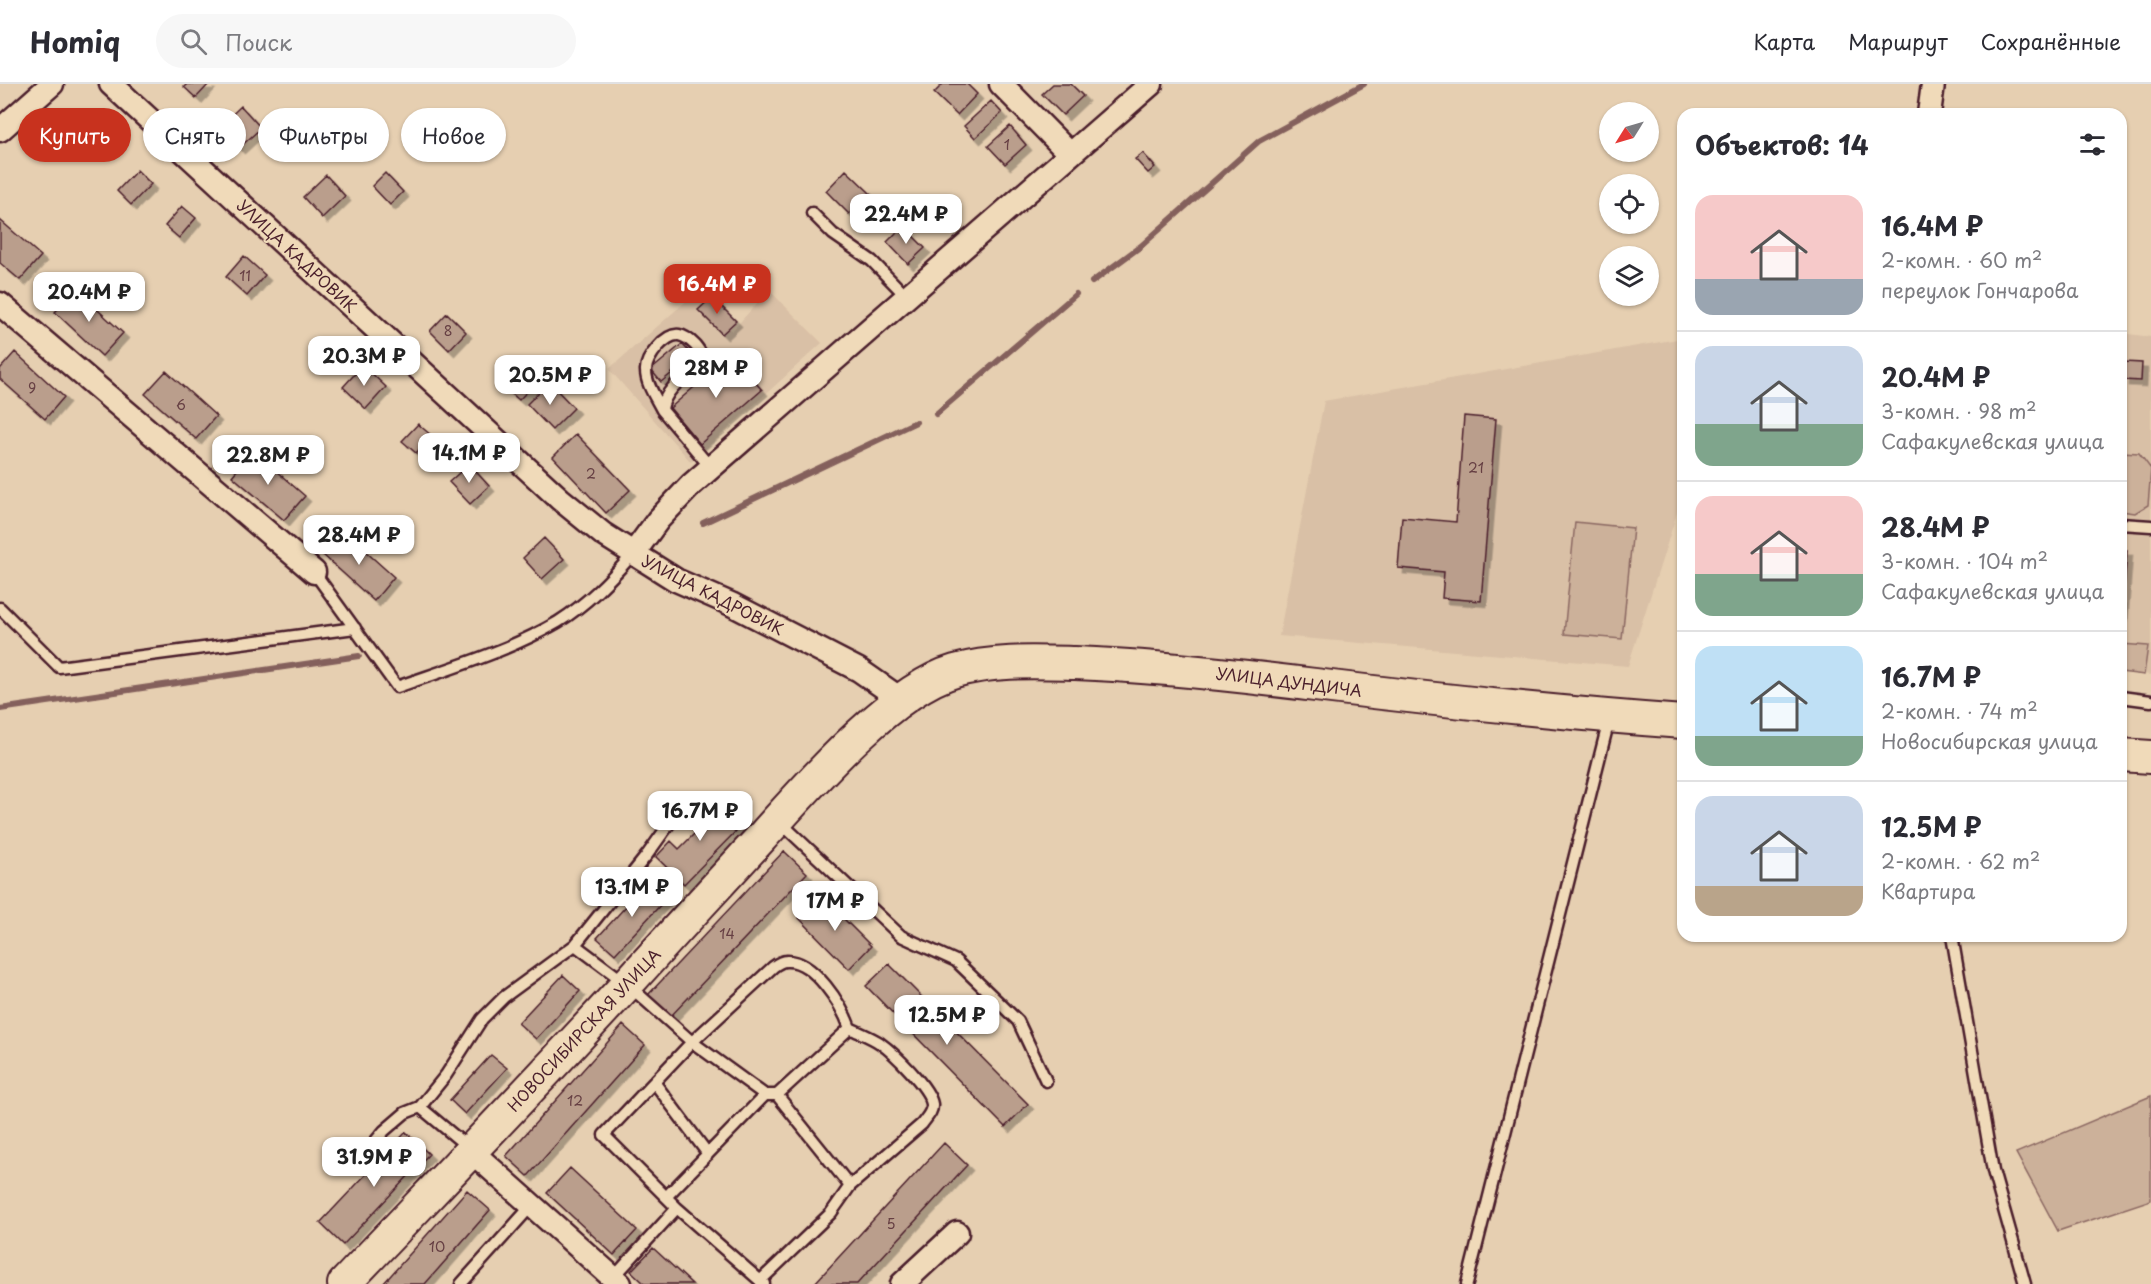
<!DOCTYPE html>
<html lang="ru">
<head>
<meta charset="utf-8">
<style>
  :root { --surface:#fff; --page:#f7f7f7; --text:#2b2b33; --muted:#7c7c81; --line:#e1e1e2; --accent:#c8321e }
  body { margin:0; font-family:"Playpen Sans",sans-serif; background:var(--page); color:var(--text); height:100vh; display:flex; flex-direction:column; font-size:22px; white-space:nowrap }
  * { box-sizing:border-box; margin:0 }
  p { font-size:20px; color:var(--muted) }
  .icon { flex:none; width:33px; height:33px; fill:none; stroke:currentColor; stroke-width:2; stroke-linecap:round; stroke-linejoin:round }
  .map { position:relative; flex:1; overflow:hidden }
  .sheet { position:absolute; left:1677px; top:24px; width:450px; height:834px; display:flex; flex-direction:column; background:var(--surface); border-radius:18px; box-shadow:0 2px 4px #0004 }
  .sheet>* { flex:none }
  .hud { position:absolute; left:18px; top:24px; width:570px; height:54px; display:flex; gap:12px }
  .needle { width:39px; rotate:233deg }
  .buttons { position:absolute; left:1599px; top:18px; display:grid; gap:12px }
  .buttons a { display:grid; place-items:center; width:60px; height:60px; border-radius:50%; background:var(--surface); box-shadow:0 2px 4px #0004; font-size:30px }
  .price { position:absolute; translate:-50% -51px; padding:0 14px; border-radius:12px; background:#fff; color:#222; font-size:20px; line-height:39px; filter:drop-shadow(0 2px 3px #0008) }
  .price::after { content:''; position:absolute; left:50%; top:36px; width:18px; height:14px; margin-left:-9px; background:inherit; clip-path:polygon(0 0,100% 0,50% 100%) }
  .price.active { background:var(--accent); color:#fff }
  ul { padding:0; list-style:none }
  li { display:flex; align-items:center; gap:18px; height:150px; padding:0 18px }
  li+li { border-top:2px solid var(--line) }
  li span { display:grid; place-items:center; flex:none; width:168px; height:120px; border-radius:18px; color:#555 }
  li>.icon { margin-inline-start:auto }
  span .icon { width:72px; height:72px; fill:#fffc; stroke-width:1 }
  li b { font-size:26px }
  h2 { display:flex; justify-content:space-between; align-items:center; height:72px; padding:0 18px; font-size:26px }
  .chip { padding:0 21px; border-radius:27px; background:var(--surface); box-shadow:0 2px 4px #0004; font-size:21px; line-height:54px }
  .chip.active { background:var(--accent); color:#fff }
  header { display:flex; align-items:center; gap:36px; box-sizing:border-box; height:84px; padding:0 30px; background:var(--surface); border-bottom:2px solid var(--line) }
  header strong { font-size:28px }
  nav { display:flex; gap:33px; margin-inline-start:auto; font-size:21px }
  .search { width:420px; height:54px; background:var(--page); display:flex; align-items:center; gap:15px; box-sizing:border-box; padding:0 21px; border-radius:33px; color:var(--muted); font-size:22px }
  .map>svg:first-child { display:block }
  .built { fill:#d9c0a6 }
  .green { fill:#ccb19a; stroke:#8b6862; stroke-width:1.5 }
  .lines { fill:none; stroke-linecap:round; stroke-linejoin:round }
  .stream { stroke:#84605c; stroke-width:6 }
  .building { fill:#ba9e8c; stroke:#4a1f2b; stroke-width:1.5; filter:url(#shadow) }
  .service-casing { stroke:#4a1f2b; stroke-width:15 }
  .minor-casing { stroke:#4a1f2b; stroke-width:27 }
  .secondary-casing { stroke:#4a1f2b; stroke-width:36 }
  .service { stroke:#f0dab9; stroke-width:10 }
  .minor { stroke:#f0dab9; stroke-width:22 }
  .secondary { stroke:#f0dab9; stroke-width:32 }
  .labels { text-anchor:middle; stroke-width:4.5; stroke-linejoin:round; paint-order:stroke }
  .number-label { font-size:14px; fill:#663f43 }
  .street-label { font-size:16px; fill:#4a1f2b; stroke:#f0dab9 }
</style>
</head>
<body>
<header>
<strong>Homiq</strong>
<div class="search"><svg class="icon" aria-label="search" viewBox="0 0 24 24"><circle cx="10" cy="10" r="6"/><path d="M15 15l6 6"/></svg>Поиск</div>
<nav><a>Карта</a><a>Маршрут</a><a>Сохранённые</a></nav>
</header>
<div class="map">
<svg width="2151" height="1200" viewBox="0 0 2151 1200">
  <defs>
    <filter id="shadow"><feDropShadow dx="5.5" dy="5.5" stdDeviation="0" flood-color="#0004"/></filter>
  </defs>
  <rect width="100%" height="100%" fill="#e6cfb1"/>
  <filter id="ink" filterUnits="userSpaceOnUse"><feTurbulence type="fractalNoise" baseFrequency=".0167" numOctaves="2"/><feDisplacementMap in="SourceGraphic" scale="12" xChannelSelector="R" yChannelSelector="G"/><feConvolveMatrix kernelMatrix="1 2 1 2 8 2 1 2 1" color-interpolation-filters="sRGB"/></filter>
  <g filter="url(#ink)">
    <path class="built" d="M769 206 822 259 691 378 609 285 692 212 732 247Z
      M2121 249 2151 253V591L2121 588Z
      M1683 254V410L1628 582 1279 552 1324 317Z"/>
    <path class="green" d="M2121 368 2139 369 2151 385 2148 421 2135 429 2121 427Z
      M1575 438 1633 444 1622 555 1564 550Z
      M2121 560 2148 562 2144 591 2121 588Z
      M2151 1012V1116L2058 1147 2016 1069Z"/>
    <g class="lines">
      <path class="stream" d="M1092 198 1141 162 1259 57 1364 0
        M936 330 1076 210
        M703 439 916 338
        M0 625 359 572"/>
    </g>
    <path class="building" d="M187 0H209L196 14 184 3Z
      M943 0H967L977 10 957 31 934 9Z
      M1053 0H1071L1083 12 1063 31 1042 10Z
      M991 17 1002 29 975 54 964 42Z
      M241 22 261 44 239 64 219 43Z
      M1010 42 1026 61 1005 80 988 62Z
      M1143 69 1155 83 1148 89 1135 75Z
      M137 86 151 100 131 121 117 107Z
      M846 86 870 109 849 130 826 107Z
      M385 89 403 108 390 121 372 102Z
      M326 91 345 112 322 134 303 113Z
      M182 122 196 134 179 154 165 142Z
      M0 136 41 172 20 196 0 179Z
      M903 142 925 164 908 180 887 158Z
      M244 172 265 191 247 212 226 193Z
      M76 206 123 249 102 272 55 228Z
      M712 213 736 237 722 250 698 226Z
      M447 229 466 248 449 266 430 247Z
      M682 260 693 272 661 298 651 286Z
      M15 268 64 313 45 335 0 295V285Z
      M731 271 762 306 700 360 670 324Z
      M2124 278 2142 279 2141 297 2123 296Z
      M522 280 539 295 519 316 503 302Z
      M363 281 386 303 366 325 343 303Z
      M166 287 216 332 196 355 145 310Z
      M549 298 574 324 552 346 527 320Z
      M1464 332 1496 335 1481 517 1442 514 1444 488 1398 484 1402 433 1456 438Z
      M418 340 432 352 416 369 402 357Z
      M576 350 630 406 606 429 553 373Z
      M253 367 305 412 284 436 232 392Z
      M469 380 489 402 470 420 449 398Z
      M344 448 394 493 374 517 323 471Z
      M544 454 564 475 542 495 523 474Z
      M2121 466H2127L2122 531H2121Z
      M713 714 741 742 684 800 656 773 671 757 679 765 704 740 695 731Z
      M784 767 807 789 670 933 647 912Z
      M648 798 666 815 615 870 597 854Z
      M821 812 871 862 849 885 799 834Z
      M889 880 1028 1020 1005 1043 866 902Z
      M563 891 580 907 536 955 518 939Z
      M623 941 645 961 528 1092 506 1072Z
      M491 971 507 984 465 1030 450 1016Z
      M406 1048 429 1070 343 1161 320 1139Z
      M944 1059 967 1081 857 1200H814Z
      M570 1084 637 1146 614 1171 547 1109Z
      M467 1106 490 1126 425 1200H383Z
      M653 1164 692 1200H645L631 1187Z"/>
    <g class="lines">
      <g class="service-casing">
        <path id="service" d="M812 129 833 150 872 177 907 213
          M662 326C656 314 646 300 646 287 645 274 666 249 679 251 685 252 691 257 695 261 699 266 703 271 702 278 687 291 664 305 662 326L711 384
          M2121 440 2151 442
          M314 488 397 603C451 584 509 567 558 538 587 520 610 496 633 470
          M0 524 59 583 355 544
          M2121 613 2151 617
          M780 738 901 852 956 877 1018 937 1046 997
          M1952 852 1993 1087 2025 1200
          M575 861 627 900 692 958 765 1011H777L850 944
          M654 998 708 1070
          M777 1011 850 1102
          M420 1023 469 1064
          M359 1077 384 1047 405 1029 420 1023 446 991 482 935 504 913 575 861 647 771 687 715
          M666 1113 765 1011
          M613 1194 677 1124
          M760 1197 831 1129 850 1102 922 1040C926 1034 933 1028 932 1020 929 1003 894 969 880 959 871 953 860 949 850 944 842 922 814 875 786 877 781 877 777 880 773 883L692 958 604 1051 677 1124 764 1200
          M461 1200 532 1121
          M1467 1200 1609 636"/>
      </g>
      <g class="minor-casing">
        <path id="minor" d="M111 0 560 415 603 450 676 496 731 520 859 586 902 616
          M1001 0 1070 70
          M1929 30 1933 0
          M0 46 52 0
          M0 220 314 488
          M633 470 658 436 691 401 1151 0
          M471 1067 620 1200
          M902 1200 957 1149"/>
      </g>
      <g class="secondary-casing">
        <path id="secondary" d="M2121 671 2151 673
          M344 1200C440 1099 537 999 631 896 674 848 718 801 761 754 807 703 890 606 955 587 993 576 1035 578 1075 579 1155 582 1235 591 1315 601 1437 616 1560 629 1683 638"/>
      </g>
      <use href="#service" class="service"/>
      <use href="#minor" class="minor"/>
      <use href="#secondary" class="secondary"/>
    </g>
  </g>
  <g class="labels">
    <g class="number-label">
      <text x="1007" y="66">1</text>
      <text x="245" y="197">11</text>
      <text x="448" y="252">8</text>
      <text x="32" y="309">9</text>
      <text x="181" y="326">6</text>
      <text x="1476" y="389">21</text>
      <text x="591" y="395">2</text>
      <text x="727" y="855">14</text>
      <text x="575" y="1022">12</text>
      <text x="891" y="1145">5</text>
      <text x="437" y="1168">10</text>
    </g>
    <g class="street-label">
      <text transform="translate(297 172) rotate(43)" y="6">УЛИЦА КАДРОВИК</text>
      <text transform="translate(713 511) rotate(27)" y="6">УЛИЦА КАДРОВИК</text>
      <text transform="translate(1289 598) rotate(7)" y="6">УЛИЦА ДУНДИЧА</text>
      <text transform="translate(584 946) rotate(-47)" y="6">НОВОСИБИРСКАЯ УЛИЦА</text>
    </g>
  </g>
</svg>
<div class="buttons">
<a><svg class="needle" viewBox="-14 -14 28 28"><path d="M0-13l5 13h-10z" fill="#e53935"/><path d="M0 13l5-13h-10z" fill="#7c7c81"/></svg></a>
<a><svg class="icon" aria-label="locate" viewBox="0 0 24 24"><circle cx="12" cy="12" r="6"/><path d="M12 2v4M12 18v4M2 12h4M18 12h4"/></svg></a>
<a><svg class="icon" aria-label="layers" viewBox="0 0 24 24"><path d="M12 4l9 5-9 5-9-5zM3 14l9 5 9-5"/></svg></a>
</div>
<b class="price" style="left:906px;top:161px">22.4M ₽</b>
<b class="price active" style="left:717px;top:231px">16.4M ₽</b>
<b class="price" style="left:89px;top:239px">20.4M ₽</b>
<b class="price" style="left:364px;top:303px">20.3M ₽</b>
<b class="price" style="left:716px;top:315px">28M ₽</b>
<b class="price" style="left:550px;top:322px">20.5M ₽</b>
<b class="price" style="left:469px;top:400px">14.1M ₽</b>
<b class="price" style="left:268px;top:402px">22.8M ₽</b>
<b class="price" style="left:359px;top:482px">28.4M ₽</b>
<b class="price" style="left:700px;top:758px">16.7M ₽</b>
<b class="price" style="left:632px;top:834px">13.1M ₽</b>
<b class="price" style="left:835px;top:848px">17M ₽</b>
<b class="price" style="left:947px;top:962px">12.5M ₽</b>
<b class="price" style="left:374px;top:1104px">31.9M ₽</b>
<div class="hud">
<a class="chip active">Купить</a>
<a class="chip">Снять</a>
<a class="chip">Фильтры</a>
<a class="chip">Новое</a>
</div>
<section class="sheet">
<h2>Объектов: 14<svg class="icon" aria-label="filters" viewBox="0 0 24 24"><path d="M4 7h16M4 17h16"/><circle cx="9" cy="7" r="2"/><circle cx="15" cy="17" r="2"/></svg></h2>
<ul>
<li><span style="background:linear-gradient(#f6c9c9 70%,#9aa5b1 0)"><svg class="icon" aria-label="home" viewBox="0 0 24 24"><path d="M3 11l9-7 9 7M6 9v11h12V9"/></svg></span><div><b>16.4M ₽</b><p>2-комн. · 60 m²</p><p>переулок Гончарова</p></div></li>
<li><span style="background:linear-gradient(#c9d6e8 65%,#7fa58c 0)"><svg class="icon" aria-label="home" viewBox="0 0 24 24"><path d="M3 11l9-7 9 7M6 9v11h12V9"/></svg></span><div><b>20.4M ₽</b><p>3-комн. · 98 m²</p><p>Сафакулевская улица</p></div></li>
<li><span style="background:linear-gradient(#f6c9c9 65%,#7fa58c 0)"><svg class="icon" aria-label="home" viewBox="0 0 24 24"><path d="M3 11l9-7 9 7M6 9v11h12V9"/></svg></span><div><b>28.4M ₽</b><p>3-комн. · 104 m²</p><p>Сафакулевская улица</p></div></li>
<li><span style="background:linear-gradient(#bfe0f5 75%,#7fa58c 0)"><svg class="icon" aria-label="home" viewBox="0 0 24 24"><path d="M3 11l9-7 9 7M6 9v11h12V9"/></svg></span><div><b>16.7M ₽</b><p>2-комн. · 74 m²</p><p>Новосибирская улица</p></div></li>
<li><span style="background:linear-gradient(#c9d6e8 75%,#b9a48a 0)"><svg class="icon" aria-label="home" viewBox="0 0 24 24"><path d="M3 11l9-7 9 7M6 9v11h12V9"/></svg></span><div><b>12.5M ₽</b><p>2-комн. · 62 m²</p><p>Квартира</p></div></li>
</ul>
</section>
</div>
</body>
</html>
